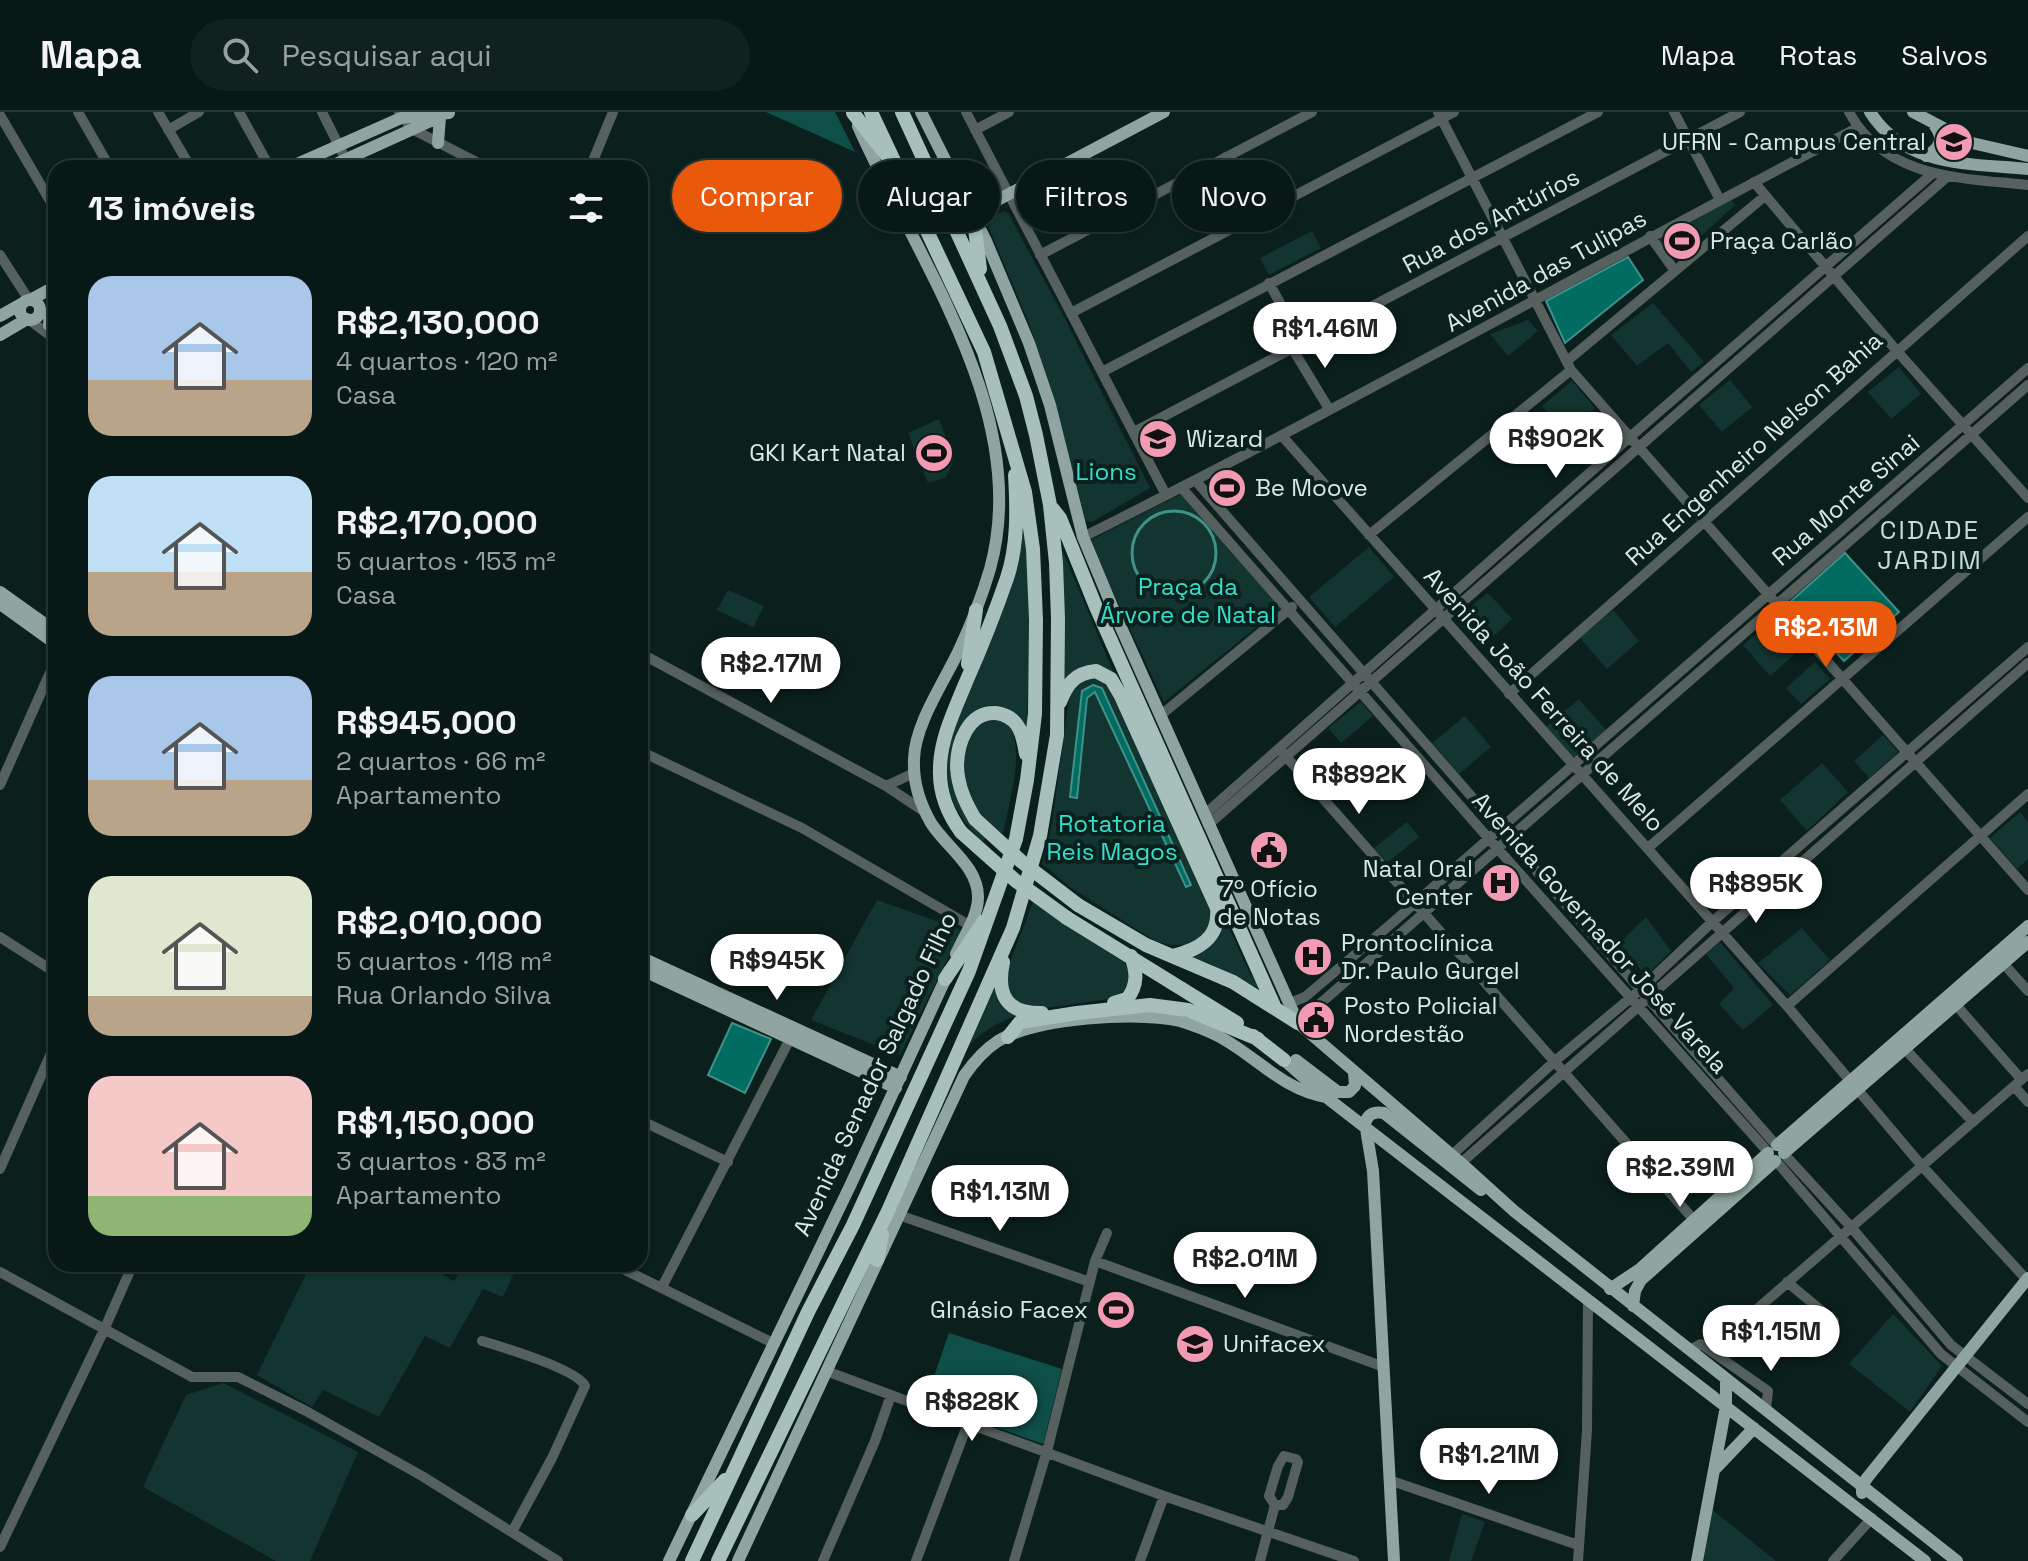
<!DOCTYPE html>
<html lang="pt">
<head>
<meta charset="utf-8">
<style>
  :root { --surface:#081816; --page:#11211f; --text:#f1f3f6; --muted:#98a0a1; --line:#293735; --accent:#ea580c }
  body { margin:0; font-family:"Space Grotesk",sans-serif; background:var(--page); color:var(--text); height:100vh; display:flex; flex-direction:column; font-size:30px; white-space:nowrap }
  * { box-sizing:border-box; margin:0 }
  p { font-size:26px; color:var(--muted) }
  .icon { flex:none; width:44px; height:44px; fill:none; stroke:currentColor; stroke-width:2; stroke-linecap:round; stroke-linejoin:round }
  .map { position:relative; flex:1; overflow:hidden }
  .details { position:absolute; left:48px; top:48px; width:600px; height:1112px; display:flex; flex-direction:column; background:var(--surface); border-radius:24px; box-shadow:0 2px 6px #0004,0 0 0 2px var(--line) }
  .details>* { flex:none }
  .hud { position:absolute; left:672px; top:48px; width:760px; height:72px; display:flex; gap:16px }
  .price { position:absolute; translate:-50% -68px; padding:0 18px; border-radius:28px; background:#fff; color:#222; font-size:26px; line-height:52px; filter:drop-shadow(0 2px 4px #0008) }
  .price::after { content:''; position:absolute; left:50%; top:48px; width:24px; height:18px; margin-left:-12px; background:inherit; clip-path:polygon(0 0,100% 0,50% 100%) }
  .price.on { background:var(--accent); color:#fff }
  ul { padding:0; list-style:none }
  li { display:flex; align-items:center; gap:24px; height:200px; padding:0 40px }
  li span { display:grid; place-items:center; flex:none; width:224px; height:160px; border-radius:24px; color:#555 }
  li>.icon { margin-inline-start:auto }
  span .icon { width:96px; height:96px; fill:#fffc; stroke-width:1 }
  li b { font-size:34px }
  h2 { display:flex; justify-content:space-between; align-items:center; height:96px; padding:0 40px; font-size:34px }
  .pill { padding:0 28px; border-radius:36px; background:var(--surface); box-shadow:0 2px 6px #0004,0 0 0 2px var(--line); font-size:28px; line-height:72px }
  .pill.on { background:var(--accent); color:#fff }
  header { display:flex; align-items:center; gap:48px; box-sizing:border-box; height:112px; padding:0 40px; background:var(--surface); border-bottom:2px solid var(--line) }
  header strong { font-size:38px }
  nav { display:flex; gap:44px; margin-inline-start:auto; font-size:28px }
  .search { width:560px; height:72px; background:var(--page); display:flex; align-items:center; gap:20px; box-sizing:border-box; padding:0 28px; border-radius:44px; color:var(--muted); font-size:30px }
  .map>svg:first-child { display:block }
  .green { fill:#123530 }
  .forest { fill:#0e4f47 }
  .water { fill:#016c61; stroke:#429189; stroke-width:2 }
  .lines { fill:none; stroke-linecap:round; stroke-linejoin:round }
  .stream { stroke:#429189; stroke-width:3 }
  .minor { stroke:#56605e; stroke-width:10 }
  .major { stroke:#90a5a1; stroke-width:12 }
  .highway { stroke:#a7c0bb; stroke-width:14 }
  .highway-bridge { stroke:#a7c0bb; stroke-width:14 }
  .labels { text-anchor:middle; stroke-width:8; stroke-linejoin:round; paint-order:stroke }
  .poi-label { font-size:24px; fill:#dbe8e5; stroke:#0b201d; text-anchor:start }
  .street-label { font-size:24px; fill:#dbe8e5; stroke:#0b201d }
  .park-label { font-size:24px; fill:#35e0cb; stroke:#0b201d }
  .neighbourhood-label { font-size:26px; letter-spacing:2px; fill:#c2dcd7; stroke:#0b201d }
</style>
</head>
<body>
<header>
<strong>Mapa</strong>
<div class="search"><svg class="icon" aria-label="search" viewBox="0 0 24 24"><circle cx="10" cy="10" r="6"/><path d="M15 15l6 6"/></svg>Pesquisar aqui</div>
<nav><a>Mapa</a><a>Rotas</a><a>Salvos</a></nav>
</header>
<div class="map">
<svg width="2028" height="1449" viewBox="0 0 2028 1449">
  <rect width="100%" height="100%" fill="#0b201d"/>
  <path class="green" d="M1731 88 1735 93 1680 143 1664 139 1657 129Z
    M1003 99 1008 101 1063 203 1150 376 1092 410 1086 409 1051 278 1030 214 986 109Z
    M1312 119 1321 136 1269 163 1260 146Z
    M1653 191 1704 250 1691 260 1668 231 1637 254 1611 223Z
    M1528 208 1538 219 1508 244 1490 222Z
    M1899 255 1921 282 1891 307 1868 280Z
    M1730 268 1752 295 1722 320 1699 293Z
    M1572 269 1595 296 1564 321 1542 294Z
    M939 307 954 347 946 365 928 371 908 321Z
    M1183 381 1280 496 1164 590 1089 429Z
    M1027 400 1029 537 1027 615H1020V605C973 567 943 632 952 673 957 694 974 709 986 725L983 730C953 700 944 680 947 637Z
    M1057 426 1115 564 1089 553 1070 561 1063 570Z
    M1369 435 1394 465 1335 515 1309 485Z
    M728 478 764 494 753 515 717 498Z
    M1488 481 1512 507 1481 536 1455 507Z
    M1613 498 1639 529 1607 557 1580 526Z
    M1776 505 1802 536 1770 564 1743 533Z
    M1815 550 1830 567 1801 592 1786 576Z
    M1091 562 1110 569 1212 800C1206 831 1184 839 1155 829L1070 775 1042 752 1051 717 1069 588 1073 576Z
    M1579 587 1606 618 1573 646 1546 615Z
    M1361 590 1373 604 1341 631 1328 616Z
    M1465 604 1491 635 1459 662 1432 631Z
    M992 605 1008 610C1026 642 1009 687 1003 722 992 713 980 704 972 691 956 663 959 618 992 605Z
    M1883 623 1898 640 1869 666 1854 649Z
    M1822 651 1848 680 1807 719 1780 688Z
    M2020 700 2028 710V747L2017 757 1990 726Z
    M1407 710 1419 725 1387 751 1374 736Z
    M877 788 962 818 900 943 811 908Z
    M1033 790 1123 847C1131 863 1131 876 1115 886L1031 898 1015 892 1004 866Z
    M1222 800 1250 862 1262 878 1210 852 1187 845C1215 837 1216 825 1222 800Z
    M1646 805 1671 839 1646 864 1619 832Z
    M1802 816 1830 848 1790 883 1758 851Z
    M1720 830 1773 893 1743 918 1719 892 1734 876 1706 842Z
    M996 869 1019 903C995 911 978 921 963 941Z
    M311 1152H425L454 1169 465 1152H518L503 1185 483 1177 450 1236 425 1224 379 1305 323 1278 312 1295 257 1263Z
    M1893 1202 1942 1254 1910 1300 1849 1252Z
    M223 1271 358 1340 310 1449H276L143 1375 186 1283Z
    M1709 1395 1776 1449H1704Z
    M1462 1402 1485 1410 1471 1449H1449Z"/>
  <path class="forest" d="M766 0H835L855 40Z
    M949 1221 1062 1257 1043 1332 925 1290Z"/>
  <path class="water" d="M1628 145 1643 168 1565 231 1546 189Z
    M1845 441 1899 500 1844 549 1790 490Z
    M1093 573 1102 576 1191 773 1186 775 1095 580 1087 586 1077 686 1070 685 1082 579Z
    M732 911 771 927 745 981 708 963Z"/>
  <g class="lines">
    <path class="stream" d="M1132 441a42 42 0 1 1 84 0a42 42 0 1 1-84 0Z"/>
    <path class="minor" d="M78 0 110 56
      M158 0 191 56
      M239 0 270 56
      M322 0 346 48 360 56
      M399 0 412 17 488 56
      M966 0 1166 383
      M1438 0 1571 258 2028 778
      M1674 0 1720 88
      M1849 0C1885 67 1962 66 2028 73
      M0 3 56 99
      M168 18 199 0
      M975 18 1009 0
      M1226 45 1259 105
      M590 56 613 0
      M1754 70 1896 238 2028 386
      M1650 124 1675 159
      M0 143 29 188
      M1040 143 1312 0
      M1269 171 1302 231
      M1071 201 1454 0
      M28 207 56 228
      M1292 236 1329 297
      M1567 249 1765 84
      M1102 260 1598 0
      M1134 320 1740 0
      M1282 324 1787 894 1922 1054 2028 1169
      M1195 368 1776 1033
      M1181 375 1497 736 1768 1040
      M1369 423 1571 258
      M1083 425C1344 295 1599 151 1857 16
      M640 541 886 674 925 700
      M1509 582 2028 124
      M1161 603 1292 495
      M640 639 802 716 969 813
      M1283 641 1694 1108
      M0 673 56 547
      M886 674 914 661
      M1204 703 1630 325 1933 61
      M1208 713 1948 64
      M1648 736 2028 405
      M0 825 56 861
      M2003 851 2028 879
      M1290 891 1305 885 1391 812 2028 256
      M1956 893 2021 967
      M1787 894 2028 682
      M1298 911 2028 273
      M1906 938 1973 1010
      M2014 974 2028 990
      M640 1008 728 1050
      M1784 1042 1851 1115 1951 1233 2028 1292
      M1452 1043 1555 949 1640 878 1712 810 2028 535
      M1776 1049 1941 1242 2028 1310
      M1461 1051 2028 551
      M0 1057 56 930
      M899 1103 1090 1170
      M1095 1149 1384 1255
      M613 1152 773 1231
      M0 1160 192 1265H238L306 1299 422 1364 558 1449
      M1787 1170 1834 1209
      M662 1175 793 921
      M482 1229C502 1235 577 1257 585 1274L552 1346 512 1420
      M1711 1237 2028 962
      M1690 1238 1701 1232 1768 1279 1766 1297
      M826 1259 1164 1384 1354 1449
      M1389 1368 1578 1433
      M0 1435 104 1218 133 1152
      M823 1449 875 1329 891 1283
      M916 1449 968 1311
      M1014 1449 1047 1339 1095 1149 1107 1121
      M1140 1449 1164 1384
      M1260 1449 1275 1393H1283L1288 1385 1298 1350 1296 1347 1284 1344 1278 1354 1269 1384 1275 1393
      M1578 1449 1587 1318 1588 1188
      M1833 1449 1872 1406"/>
    <path class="major" d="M921 0 986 129 1029 231 1050 293 1083 425 1119 511 1298 911 1461 1051 1514 1099 1957 1449
      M1870 0C1906 56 1969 51 2028 57
      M1913 0 1972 31 2028 44
      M858 14C917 148 1033 303 990 457 982 484 972 510 960 536 945 569 915 611 914 647 913 669 920 692 931 711 946 735 979 755 978 786 978 804 963 826 956 842
      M438 31 440 5
      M1926 44C1939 37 1945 27 1935 14
      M288 56 401 6 449 1
      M327 56 437 6
      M973 101 1164 0
      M30 188 56 174
      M20 198a10 10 0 1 1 20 0a10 10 0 1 1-20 0Z
      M0 204 23 191
      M49 213 50 201 55 191
      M0 223 27 207
      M0 480 56 520
      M0 492 56 532
      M640 845 901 965
      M640 857 896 976
      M1284 948 1326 985 1925 1449
      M1296 948 1338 980H1349L1355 974 1354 960
      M1777 1033 2028 814
      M1784 1041 2028 830
      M1610 1177 1640 1157 1768 1041
      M1633 1194 1635 1179 1641 1168 1775 1049
      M1715 1357 1754 1316
      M1862 1381V1374L1867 1366 2028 1166
      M669 1449 850 1074 949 859
      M738 1449 964 964C973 951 984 938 998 929 1036 906 1137 899 1180 909 1193 913 1207 918 1220 925 1257 945 1283 978 1326 985
      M1394 1449 1373 1059 1365 1011C1368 1002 1374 999 1384 1001L1481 1078
      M1697 1449 1726 1294V1267"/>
    <path class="highway" d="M853 1 887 44
      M973 101 980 157
      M1052 396 1060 406 1096 495 1275 896
      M968 552 976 498
      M1060 590C1067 572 1075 561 1096 559L1111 567 1121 584 1217 796C1220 826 1199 838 1172 844
      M975 707C965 690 958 675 957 655 957 632 968 599 996 601 1004 602 1012 606 1017 613 1023 621 1024 632 1026 642
      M961 720C948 702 939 681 940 657 940 627 955 597 966 570 981 536 995 501 1007 466 1018 433 1017 397 1015 363
      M1078 793 1146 833 1233 870 1298 911
      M1067 806 1237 911
      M1003 850C996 883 1007 902 1042 901
      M945 867 984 809
      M1114 891 1127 887C1138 873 1137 860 1131 844
      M1253 924 1284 948
      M1008 925 1020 910 1077 901 1150 893 1188 898 1258 927
      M877 1148 882 1123
      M692 1403 725 1368
      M692 1449 808 1200 853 1113 969 859 1016 727 1027 668 1035 602 1036 508 1033 437 1025 380 984 240 871 0
      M718 1449 888 1099 1013 816 1040 724 1057 623 1058 507 1056 451 1050 393 1036 323 1026 284 1000 214 902 0"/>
    <path class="highway-bridge" d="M975 707 1022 750 1078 793
      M961 720 1016 769 1067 806"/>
  </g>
  <defs>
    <g id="university-disc" transform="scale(2)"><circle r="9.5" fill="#f19ab1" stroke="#0b201d"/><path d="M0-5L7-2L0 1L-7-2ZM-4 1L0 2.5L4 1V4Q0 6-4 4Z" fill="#111"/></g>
    <g id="stadium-disc" transform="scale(2)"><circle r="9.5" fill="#f19ab1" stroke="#0b201d"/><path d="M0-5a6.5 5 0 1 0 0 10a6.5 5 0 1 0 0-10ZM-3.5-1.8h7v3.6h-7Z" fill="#111"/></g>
    <g id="school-disc" transform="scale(2)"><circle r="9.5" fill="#f19ab1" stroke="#0b201d"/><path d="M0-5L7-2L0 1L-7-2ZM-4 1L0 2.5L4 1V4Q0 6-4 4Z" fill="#111"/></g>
    <g id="civic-disc" transform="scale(2)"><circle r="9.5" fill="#f19ab1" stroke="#0b201d"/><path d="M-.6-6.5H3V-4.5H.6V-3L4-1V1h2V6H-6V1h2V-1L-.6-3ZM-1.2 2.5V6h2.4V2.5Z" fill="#111"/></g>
    <g id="hospital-disc" transform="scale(2)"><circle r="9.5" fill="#f19ab1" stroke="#0b201d"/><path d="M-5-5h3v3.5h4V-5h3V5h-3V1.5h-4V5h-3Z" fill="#111"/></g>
  </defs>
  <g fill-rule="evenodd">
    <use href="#university-disc" x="1954" y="30"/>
    <use href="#stadium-disc" x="1682" y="129"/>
    <use href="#school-disc" x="1158" y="327"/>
    <use href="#stadium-disc" x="934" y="341"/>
    <use href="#stadium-disc" x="1227" y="376"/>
    <use href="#civic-disc" x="1269" y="738"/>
    <use href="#hospital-disc" x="1501" y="771"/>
    <use href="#hospital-disc" x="1313" y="845"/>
    <use href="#civic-disc" x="1316" y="908"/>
    <use href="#stadium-disc" x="1116" y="1198"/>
    <use href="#university-disc" x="1195" y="1232"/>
  </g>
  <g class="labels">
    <g class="poi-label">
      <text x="1926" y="38" text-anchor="end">UFRN - Campus Central</text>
      <text x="1710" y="137">Praça Carlão</text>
      <text x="1186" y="335">Wizard</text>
      <text x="906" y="349" text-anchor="end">GKI Kart Natal</text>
      <text x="1255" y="384">Be Moove</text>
      <text x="1473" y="765" text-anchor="end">Natal Oral<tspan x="1473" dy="28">Center</tspan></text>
      <text x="1269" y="785" text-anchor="middle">7º Ofício<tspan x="1269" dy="28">de Notas</tspan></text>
      <text x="1341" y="839">Prontoclínica<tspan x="1341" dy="28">Dr. Paulo Gurgel</tspan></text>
      <text x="1344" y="902">Posto Policial<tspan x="1344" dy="28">Nordestão</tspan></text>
      <text x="1088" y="1206" text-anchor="end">GInásio Facex</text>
      <text x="1223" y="1240">Unifacex</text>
    </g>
    <g class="street-label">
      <text transform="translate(1491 109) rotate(-28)" y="8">Rua dos Antúrios</text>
      <text transform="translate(1546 159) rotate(-29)" y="8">Avenida das Tulipas</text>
      <text transform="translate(1754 337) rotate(-42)" y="8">Rua Engenheiro Nelson Bahia</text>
      <text transform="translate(1846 388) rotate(-41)" y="8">Rua Monte Sinai</text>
      <text transform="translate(1544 588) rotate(48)" y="8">Avenida João Ferreira de Melo</text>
      <text transform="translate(1600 821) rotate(48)" y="8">Avenida Governador José Varela</text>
      <text transform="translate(875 962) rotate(-65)" y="8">Avenida Senador Salgado Filho</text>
    </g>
    <g class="park-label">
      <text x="1106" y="368">Lions</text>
      <text x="1188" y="483">Praça da<tspan x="1188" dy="28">Árvore de Natal</tspan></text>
      <text x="1112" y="720">Rotatoria<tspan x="1112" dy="28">Reis Magos</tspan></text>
    </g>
    <g class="neighbourhood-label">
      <text x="1930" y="427">CIDADE<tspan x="1930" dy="30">JARDIM</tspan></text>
    </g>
  </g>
</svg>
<b class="price" style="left:1325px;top:258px">R$1.46M</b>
<b class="price" style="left:1556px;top:368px">R$902K</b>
<b class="price on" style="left:1826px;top:557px">R$2.13M</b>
<b class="price" style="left:771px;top:593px">R$2.17M</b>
<b class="price" style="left:1359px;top:704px">R$892K</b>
<b class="price" style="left:1756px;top:813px">R$895K</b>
<b class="price" style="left:777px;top:890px">R$945K</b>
<b class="price" style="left:1680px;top:1097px">R$2.39M</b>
<b class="price" style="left:1000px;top:1121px">R$1.13M</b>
<b class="price" style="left:1245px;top:1188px">R$2.01M</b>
<b class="price" style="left:1771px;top:1261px">R$1.15M</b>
<b class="price" style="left:972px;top:1331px">R$828K</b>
<b class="price" style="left:1489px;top:1384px">R$1.21M</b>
<div class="hud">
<a class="pill on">Comprar</a>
<a class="pill">Alugar</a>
<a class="pill">Filtros</a>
<a class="pill">Novo</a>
</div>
<section class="details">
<h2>13 imóveis<svg class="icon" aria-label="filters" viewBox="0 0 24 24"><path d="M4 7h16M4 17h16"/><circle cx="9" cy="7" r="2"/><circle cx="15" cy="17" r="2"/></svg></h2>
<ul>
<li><span style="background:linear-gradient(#a9c7e8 65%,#b9a48a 0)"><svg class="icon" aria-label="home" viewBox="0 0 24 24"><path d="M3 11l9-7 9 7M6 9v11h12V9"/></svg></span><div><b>R$2,130,000</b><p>4 quartos · 120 m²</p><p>Casa</p></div></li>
<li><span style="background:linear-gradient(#bfe0f5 60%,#b9a48a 0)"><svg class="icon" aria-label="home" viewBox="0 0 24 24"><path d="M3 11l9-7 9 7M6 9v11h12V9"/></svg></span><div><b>R$2,170,000</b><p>5 quartos · 153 m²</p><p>Casa</p></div></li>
<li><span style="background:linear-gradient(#a9c7e8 65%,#b9a48a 0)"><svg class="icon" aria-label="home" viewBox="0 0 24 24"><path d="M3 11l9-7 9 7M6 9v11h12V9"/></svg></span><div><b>R$945,000</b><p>2 quartos · 66 m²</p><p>Apartamento</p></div></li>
<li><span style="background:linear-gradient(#dfe7d0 75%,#b9a48a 0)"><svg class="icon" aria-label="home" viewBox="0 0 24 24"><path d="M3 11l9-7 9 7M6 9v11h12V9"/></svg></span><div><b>R$2,010,000</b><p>5 quartos · 118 m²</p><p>Rua Orlando Silva</p></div></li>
<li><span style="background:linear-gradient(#f6c9c9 75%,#8fb573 0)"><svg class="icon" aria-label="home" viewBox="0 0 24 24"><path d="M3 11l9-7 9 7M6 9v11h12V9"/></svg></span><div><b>R$1,150,000</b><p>3 quartos · 83 m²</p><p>Apartamento</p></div></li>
</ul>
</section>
</div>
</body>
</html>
